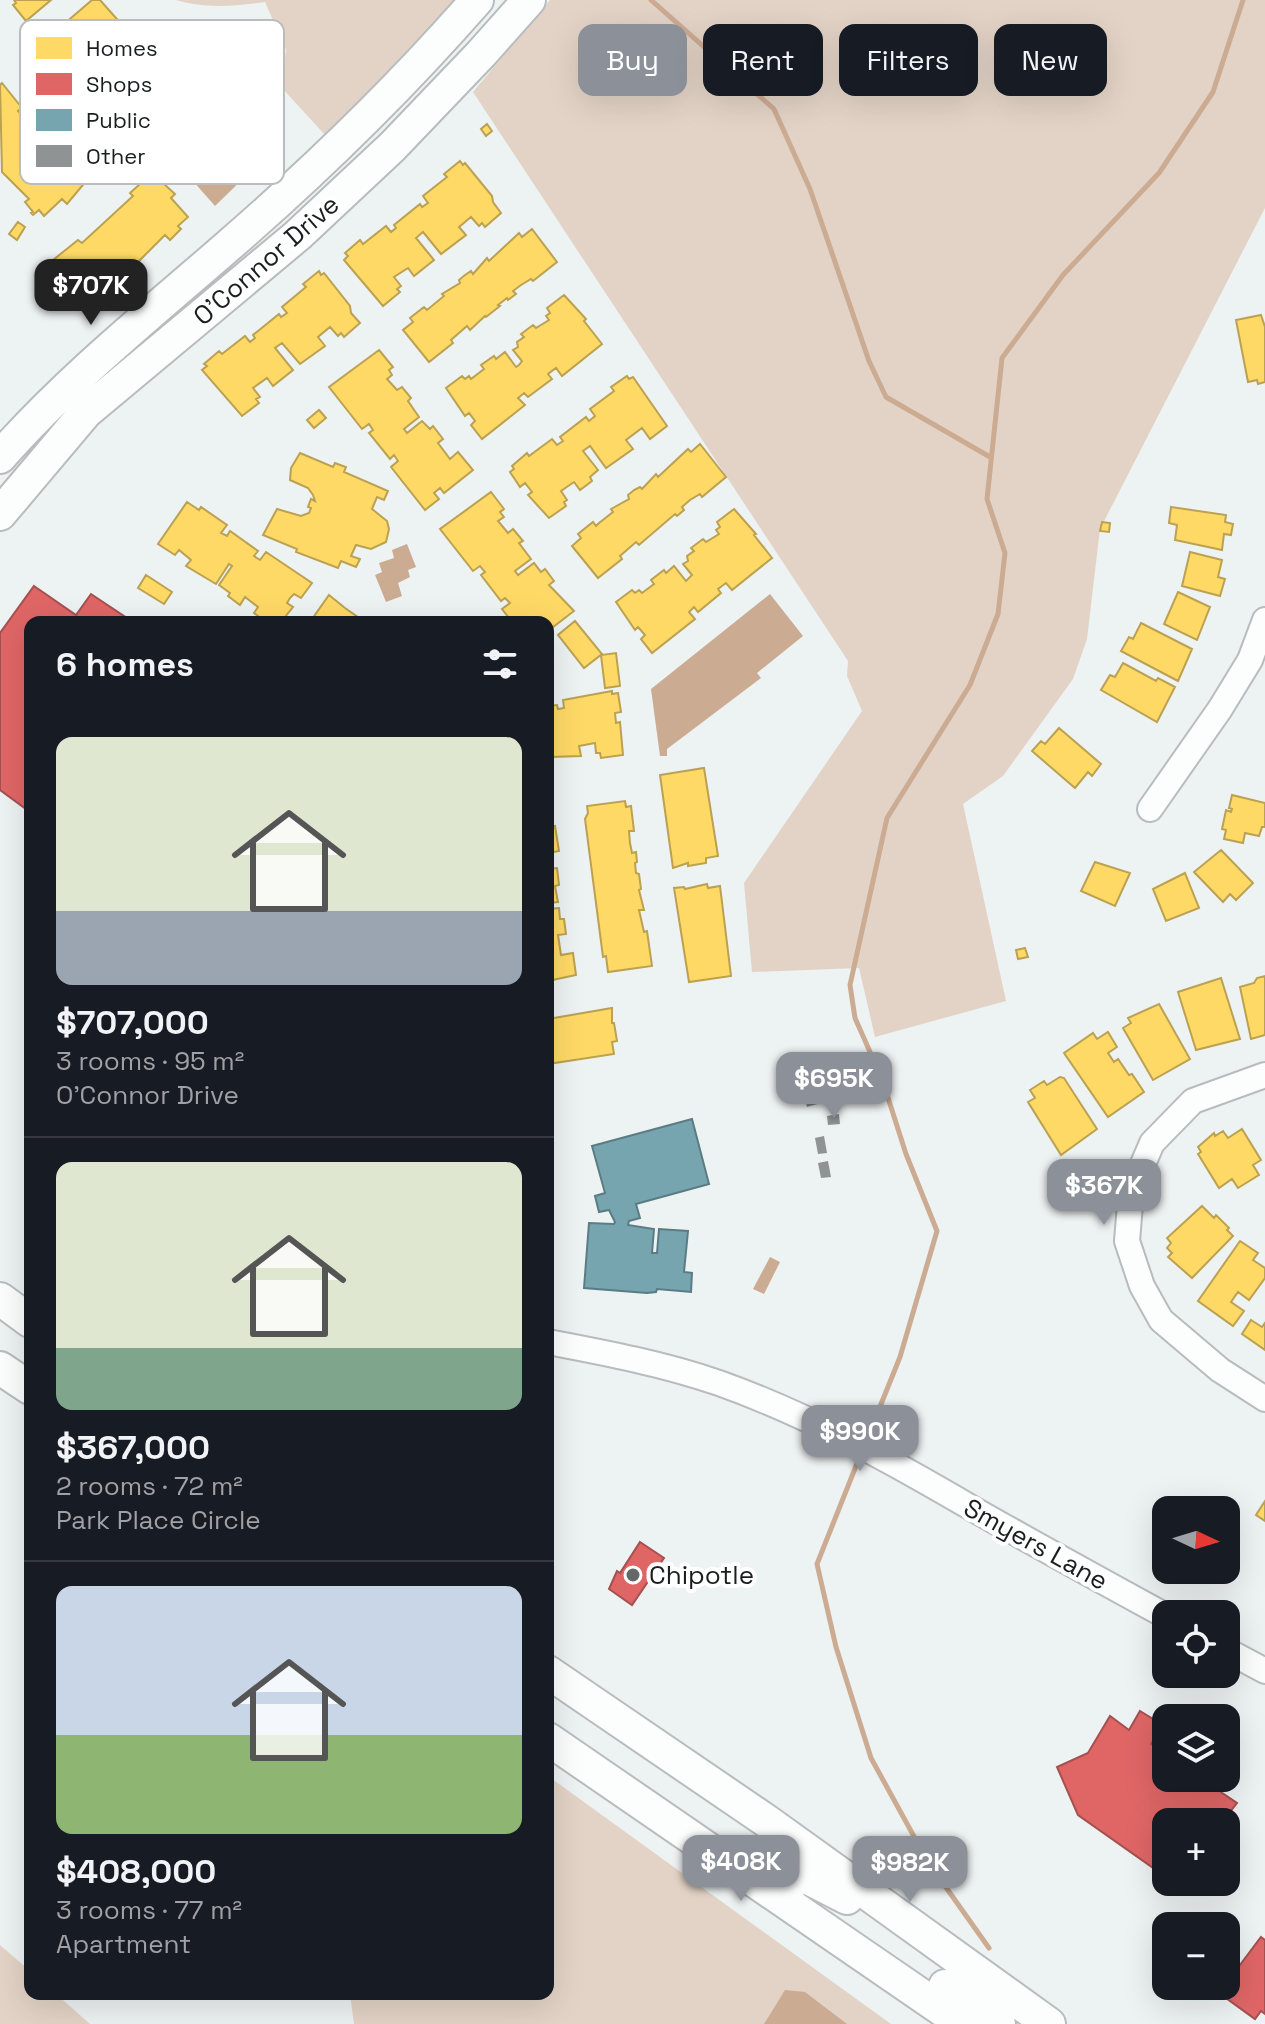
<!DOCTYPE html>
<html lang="en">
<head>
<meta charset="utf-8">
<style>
  :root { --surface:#171b24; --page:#20242c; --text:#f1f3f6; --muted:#9ea1a6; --line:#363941; --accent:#8c9099 }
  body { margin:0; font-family:"Space Grotesk",sans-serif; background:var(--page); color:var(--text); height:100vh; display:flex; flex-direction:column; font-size:30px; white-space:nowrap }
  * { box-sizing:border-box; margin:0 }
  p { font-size:26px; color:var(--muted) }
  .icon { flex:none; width:44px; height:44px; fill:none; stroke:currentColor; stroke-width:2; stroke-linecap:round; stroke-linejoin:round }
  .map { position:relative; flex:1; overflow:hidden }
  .drawer { position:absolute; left:24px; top:616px; width:530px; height:1384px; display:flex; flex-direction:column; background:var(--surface); border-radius:16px; box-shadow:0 8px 32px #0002 }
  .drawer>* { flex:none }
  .banner { position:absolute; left:578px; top:24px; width:566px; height:72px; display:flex; gap:16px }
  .needle { width:52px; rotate:94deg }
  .controls { position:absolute; left:1152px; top:1496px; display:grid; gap:16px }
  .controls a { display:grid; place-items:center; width:88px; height:88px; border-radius:16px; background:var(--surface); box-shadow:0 8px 32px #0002; font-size:40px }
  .price { position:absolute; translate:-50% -68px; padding:0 18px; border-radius:16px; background:var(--accent); color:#fff; font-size:26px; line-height:52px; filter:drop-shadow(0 2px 4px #0008) }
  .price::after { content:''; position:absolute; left:50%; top:48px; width:24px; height:18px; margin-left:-12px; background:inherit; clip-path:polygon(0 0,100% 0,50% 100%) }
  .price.active { background:#222; color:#fff }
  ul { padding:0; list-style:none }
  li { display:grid; align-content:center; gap:16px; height:424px; padding:0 32px }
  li+li { border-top:2px solid var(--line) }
  li span { display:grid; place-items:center; height:248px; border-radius:16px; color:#555 }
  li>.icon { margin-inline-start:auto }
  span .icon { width:144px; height:144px; fill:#fffc; stroke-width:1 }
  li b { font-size:34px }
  h2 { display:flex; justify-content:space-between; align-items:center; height:96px; padding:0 32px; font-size:34px }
  .pill { padding:0 28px; border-radius:16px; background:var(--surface); box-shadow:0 8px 32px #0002; font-size:28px; line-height:72px }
  .pill.active { background:var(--accent); color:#fff }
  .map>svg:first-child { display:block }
  .green { fill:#e3d3c6 }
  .water { fill:#ccab93 }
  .homes { fill:#ffd966; stroke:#bba151; stroke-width:2 }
  .shops { fill:#e06666; stroke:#a55051; stroke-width:2 }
  .public { fill:#76a5af; stroke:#5b7c84; stroke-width:2 }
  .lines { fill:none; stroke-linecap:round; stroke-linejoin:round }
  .stream { stroke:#ccab93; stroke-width:5 }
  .building { fill:#909394 }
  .minor-casing { stroke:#b8bcbc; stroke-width:28 }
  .major-casing { stroke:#b8bcbc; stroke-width:36 }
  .minor { stroke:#fcfdfd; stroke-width:24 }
  .major { stroke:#fcfdfd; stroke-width:32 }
  .poi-dot { fill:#646869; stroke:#fff; stroke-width:3 }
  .labels { text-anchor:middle; stroke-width:8; stroke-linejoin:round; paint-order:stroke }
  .street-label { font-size:26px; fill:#1b1e1f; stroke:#fff }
  .poi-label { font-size:26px; fill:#1b1e1f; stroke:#fff; text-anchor:start }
  .key { fill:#fff; stroke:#bbbcbc; stroke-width:2 }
  .key-label { font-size:22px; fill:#1b1e1f }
</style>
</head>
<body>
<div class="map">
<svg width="1265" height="2024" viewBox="0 0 1265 2024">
  <rect width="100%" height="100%" fill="#edf2f3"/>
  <path class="green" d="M176 0H455L326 136 281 87 286 50 265 2C234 6 206 9 176 0Z
    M550 0H1265V208L1100 529 1087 639 1073 679 1003 776 963 804 1006 1001 875 1037 859 968 752 972 744 883 862 711 847 676 848 661 473 92Z
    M548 1776 891 2024H354L350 1994H548Z
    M0 1945 30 1971V1994H56L90 2024H0Z"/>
  <path class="water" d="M146 52 251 171 215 206 141 122 119 136H113L87 103Z
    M407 544 416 567 408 570 410 577 398 583 402 596 386 602 375 575 382 572 379 563 394 558 392 550Z
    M770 594 803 636 757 673 761 678 667 749V756H660L651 689Z
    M770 1257 780 1262 764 1294 753 1289Z
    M785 1990 805 1992 847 2024H764Z"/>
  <path class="homes" d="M14 0H51L26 21 13 5 16 3Z
    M92 0H100L124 27 112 37 108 33 102 38 104 40 97 46 100 48 80 61 84 66 69 78 62 70 59 73 36 48Z
    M2 83 22 108 18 111 33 127V131L64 162 66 160 87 180 67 204 62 199 44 216 39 210 33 215 31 213 33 212 25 202 29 199 2 172 0 85Z
    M487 124 492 131 486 136 481 129Z
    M460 161 463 165 465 163 492 196 493 202 501 213 485 227 482 223 479 226 471 217 459 227 466 235 441 254 423 232 416 238 434 260 414 276 408 268 394 277 401 286 397 289 400 292 383 306 344 260 348 256 345 253 360 240 363 244 386 226 391 232 396 228 394 225 420 204 422 207 428 203 423 196 447 177 444 174Z
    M152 173 175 194 171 198 188 217 178 226 181 229 170 240 165 235 106 294 103 291 94 300 53 260 78 240 82 243 133 196 130 193Z
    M18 222 25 227 17 240 9 234Z
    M532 229 557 262 533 281 531 279 521 285 513 291 516 294 508 300 507 298 498 305 500 306 486 317 485 316 470 330 467 326 451 340 453 343 429 362 403 330 413 322 410 318 424 307 427 310 444 296 442 294 460 283 459 280 465 275 471 271 473 274 487 258 489 261 519 233 522 237Z
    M319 271 321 275 324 273 350 306 351 313 360 323 344 337 341 333 338 336 330 327 318 337 325 346 300 364 282 343 275 348 293 370 273 386 267 378 253 388 260 397 256 399 259 403 242 416 202 370 207 366 204 364 219 351 222 354 245 336 250 342 255 338 253 335 279 314 281 317 287 313 282 307 306 287 303 284Z
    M564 295 586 319 584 321 602 344 562 376 556 368 548 374 552 379 528 397 524 393 518 398 525 405 482 439 471 425 475 421 469 413 465 416 446 388 462 376 465 379 469 376 471 379 484 369 481 365 494 356 496 359 505 352 516 367 519 365 522 361 513 350 518 347 517 342 524 337 521 334 533 325 536 328 549 320 546 316 550 313 547 308Z
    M1261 315 1265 327V382L1258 384 1257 380 1248 382 1236 320Z
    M379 350 393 367 389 370 392 375 387 379 397 390 402 387 411 398 408 401 419 417 404 429 407 433 422 421 430 429 433 426 443 439 438 443 450 459 458 452 473 470 444 493 440 488 434 493 439 499 425 510 391 467 398 461 394 455 390 459 369 433 373 430 369 424 362 429 329 387Z
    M627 376 629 379 633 377 667 426 650 439 642 428 626 440 633 449 606 468 590 446 583 451 598 470 590 477 592 481 580 490 574 482 561 491 567 500 564 502 566 506 549 518 528 495 532 492 525 483 520 487 510 472 514 469 512 466 527 453 529 456 552 439 557 445 563 441 560 437 586 417 589 421 595 416 590 409 614 391 611 387Z
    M319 410 326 418 314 428 307 420Z
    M700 444 726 477 702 497 700 494 690 500 682 507 684 510 677 516 675 514 639 545 636 542 620 556 622 559 598 578 572 546 581 538 578 534 593 522 596 526 599 523 613 512 611 509 629 499 628 495 634 490 640 487 642 489 656 474 658 477 688 449 691 452Z
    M300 453 333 467 335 463 346 467 344 472 388 491 384 500 377 497 372 509 387 521 389 529 386 542 371 549 356 545 351 556 360 559 356 567 341 561 338 568 296 552 297 549 263 535 277 509 301 516 309 513 311 508 308 507 311 499 315 501 313 495 308 488 290 480 291 468Z
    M491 492 504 509 500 512 504 517 498 521 508 533 513 529 523 541 519 543 531 559 515 571 518 575 534 563 541 572 545 569 554 581 549 585 574 611 548 631V622H512L502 609 510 603 505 598 501 601 481 575 485 572 480 566 473 571 440 529Z
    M187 502 199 510 201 507 227 525 221 533 227 536 230 531 258 551 254 556 260 560 266 552 312 583 301 598 294 594 290 598 287 603 293 607 281 622H258L255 620 258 616 254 613 258 607 245 597 240 605 228 596 230 593 219 585 232 566 229 564 216 584 186 566 191 560 179 550 175 555 158 544Z
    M1171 507 1226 515 1225 522 1233 524 1231 535 1224 534 1222 550 1175 540 1177 525 1169 523Z
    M734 509 756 534 754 535 772 558 732 590 726 583 718 589 721 593 698 612 694 607 689 612 695 619 652 653 641 639 645 635 638 627 635 630 616 602 632 590 635 593 639 590 642 593 654 584 651 580 664 570 666 573 674 566 686 581 692 575 683 564 688 561 687 556 694 551 691 548 703 539 706 542 719 534 716 530 720 527 717 522Z
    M1102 522 1110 523 1109 532 1100 531Z
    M1190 552 1222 560 1218 577 1225 579 1220 596 1182 586Z
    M146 575 172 592 164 604 138 588Z
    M1178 592 1210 607 1197 640 1164 624Z
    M329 595 345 608 365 622H310Z
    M575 621 602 654 584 668 558 635Z
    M1141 623 1192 649 1178 681 1121 651 1129 637 1133 639Z
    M616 653 620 686 605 688 601 655Z
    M1123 663 1156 681 1158 678 1175 687 1157 722 1101 690 1110 675 1115 677Z
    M612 691V694L618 693 621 712 615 713 616 723 620 722 623 755 601 758 600 753H596L595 743 579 746 581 756 551 757 548 706 557 705 558 709 564 708 563 700Z
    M1059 728 1101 764 1092 776 1088 772 1075 788 1032 751 1041 741 1045 744Z
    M704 768 718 856 706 858V863L688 866V863L673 868 660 775Z
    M1232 795 1265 803V827H1262L1259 836 1245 833 1243 843 1224 839 1226 830 1222 829 1226 810 1231 812 1232 809 1229 808Z
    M625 801 626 807 631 806 634 831H629L630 843 632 853 636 852 637 862 635 863 636 873 639 874 641 889 639 890 644 910H639L644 932 647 931 652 966 608 972 606 956 603 957 585 819 588 813 587 806Z
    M555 826 559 851 548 853V827Z
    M1221 850 1253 883 1236 900 1230 894 1223 902 1194 872Z
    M1095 862 1130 873 1115 906 1081 891Z
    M548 866V869L557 868 559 885 555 886 558 902 548 903Z
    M1185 873 1199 908 1166 921 1153 889Z
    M707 884 708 888 720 886 731 976 689 982 674 888 684 887 685 889Z
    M559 908 560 919H564L566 934 558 935 561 955 573 953 576 975 548 981V909Z
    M1025 948 1028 957 1018 959 1016 950Z
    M1265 976V1035L1251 1039 1240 987 1254 983 1257 978Z
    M1221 978 1240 1039 1196 1050 1178 992Z
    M1159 1004 1190 1059 1153 1080 1123 1028 1131 1023 1128 1018Z
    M612 1008V1023H614L617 1041 612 1042 614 1054 548 1064V1019Z
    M1108 1032 1117 1047 1108 1053 1114 1062 1118 1059 1129 1075 1132 1074 1144 1092 1108 1117 1064 1053 1093 1033 1097 1039Z
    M1060 1077 1064 1078 1097 1129 1061 1155 1028 1102 1035 1098 1030 1090 1044 1081 1047 1085Z
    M1242 1129 1261 1160 1253 1165 1259 1175 1238 1188 1232 1179 1219 1188 1198 1154 1201 1152 1198 1147 1214 1133 1215 1136 1223 1131 1228 1138Z
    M1202 1206 1214 1218 1216 1215 1229 1228 1227 1230 1233 1236 1192 1278 1168 1257 1172 1253 1167 1248 1171 1243 1167 1238Z
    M1240 1241 1258 1253 1253 1260 1265 1268V1278L1249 1300 1238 1292 1231 1302 1244 1311 1233 1326 1198 1301Z
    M1251 1320 1262 1327 1265 1323V1350L1242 1334Z
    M1265 1501V1521L1256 1515Z"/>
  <path class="shops" d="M34 586 76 615 91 594 133 622H30V812L0 790V633Z
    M640 1542 664 1558 632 1605 609 1589 617 1571 620 1573Z
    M1140 1711 1163 1725 1151 1744 1166 1754V1778H1200L1237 1803 1222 1822H1166V1877L1078 1815 1057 1767 1088 1753 1110 1716 1129 1730Z
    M1261 1937 1265 1940V2014L1261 2011 1255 2019 1219 1993Z"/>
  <path class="public" d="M692 1119 709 1184 636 1204 640 1218 629 1221 628 1225 654 1229 652 1253H657L659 1229 688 1231 684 1272 692 1273 691 1292 657 1289 656 1292 647 1293 584 1288 589 1223 614 1224 615 1222 609 1210 599 1212 595 1196 605 1193 592 1146Z"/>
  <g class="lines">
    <path class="stream" d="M651 0 774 109 810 189 869 361 886 397 990 457
      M869 1434 900 1357 937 1231 906 1154 882 1079 855 1018 850 985 887 818 970 685 998 614 1005 553 987 499 1002 358 1063 275 1159 173 1213 92 1243 0
      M858 1461 817 1564 836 1647 871 1758 928 1862 989 1948"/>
  </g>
  <path class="building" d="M821 1070 828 1101 807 1107 799 1075Z
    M839 1114 840 1124 828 1125 827 1116Z
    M824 1136 827 1153 818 1154 815 1138Z
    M828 1161 831 1177 821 1178 818 1163Z"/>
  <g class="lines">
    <g class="minor-casing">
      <path id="minor" d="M1150 809 1220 709 1250 660 1265 620
        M1265 1075 1193 1101 1152 1143 1131 1192 1127 1241 1142 1286 1161 1320 1220 1370 1265 1399
        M548 1342C606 1353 664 1364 719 1383 809 1415 893 1462 975 1510 1038 1546 1102 1581 1166 1616
        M1226 1650 1265 1671"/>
    </g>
    <g class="major-casing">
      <path id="major" d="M0 457C69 379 149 315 227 247 316 170 400 88 477 0
        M0 514 86 412 298 235 392 147 481 54 529 0
        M0 1299 30 1321
        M0 1368 30 1388
        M548 1672 768 1822 1049 2024
        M548 1739 963 2024
        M756 1880 808 1878 847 1898
        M945 1986 999 2024"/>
    </g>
    <use href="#minor" class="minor"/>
    <use href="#major" class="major"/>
  </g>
  <circle class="poi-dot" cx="633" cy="1575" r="8"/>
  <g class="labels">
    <g class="street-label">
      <text transform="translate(266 260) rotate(-41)" y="9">O'Connor Drive</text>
      <text transform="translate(1036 1544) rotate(29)" y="9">Smyers Lane</text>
    </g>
    <g class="poi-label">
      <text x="649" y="1584">Chipotle</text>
    </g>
  </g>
  <rect x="20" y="20" width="264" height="164" rx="12" class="key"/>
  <rect x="36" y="37" width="36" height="22" fill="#ffd966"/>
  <rect x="36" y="73" width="36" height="22" fill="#e06666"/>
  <rect x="36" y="109" width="36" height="22" fill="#76a5af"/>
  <rect x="36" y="145" width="36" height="22" fill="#909394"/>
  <g class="key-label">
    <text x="86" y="56">Homes</text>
    <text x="86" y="92">Shops</text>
    <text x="86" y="128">Public</text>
    <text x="86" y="164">Other</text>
  </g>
</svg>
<div class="controls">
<a><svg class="needle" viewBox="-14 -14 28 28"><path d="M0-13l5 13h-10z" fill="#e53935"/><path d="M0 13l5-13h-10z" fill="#9ea1a6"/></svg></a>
<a><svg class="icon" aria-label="locate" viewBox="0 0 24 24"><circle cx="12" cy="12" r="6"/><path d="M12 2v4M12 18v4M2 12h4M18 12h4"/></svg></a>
<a><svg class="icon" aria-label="layers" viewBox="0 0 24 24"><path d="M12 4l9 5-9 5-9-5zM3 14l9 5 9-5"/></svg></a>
<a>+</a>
<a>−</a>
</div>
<b class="price active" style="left:91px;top:327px">$707K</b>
<b class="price" style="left:834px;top:1120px">$695K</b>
<b class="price" style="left:1104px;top:1227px">$367K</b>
<b class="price" style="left:860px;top:1473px">$990K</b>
<b class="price" style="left:741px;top:1903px">$408K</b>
<b class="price" style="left:910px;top:1904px">$982K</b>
<div class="banner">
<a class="pill active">Buy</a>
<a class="pill">Rent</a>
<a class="pill">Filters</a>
<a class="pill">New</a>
</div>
<section class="drawer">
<h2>6 homes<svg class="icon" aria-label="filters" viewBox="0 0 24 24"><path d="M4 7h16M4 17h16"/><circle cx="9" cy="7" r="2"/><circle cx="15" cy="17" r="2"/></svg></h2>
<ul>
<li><span style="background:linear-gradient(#dfe7d0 70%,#9aa5b1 0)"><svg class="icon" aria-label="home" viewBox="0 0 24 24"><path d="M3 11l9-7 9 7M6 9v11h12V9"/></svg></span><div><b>$707,000</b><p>3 rooms · 95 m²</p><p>O'Connor Drive</p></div></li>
<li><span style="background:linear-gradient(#dfe7d0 75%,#7fa58c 0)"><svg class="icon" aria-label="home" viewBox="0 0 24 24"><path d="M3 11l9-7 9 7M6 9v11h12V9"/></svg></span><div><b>$367,000</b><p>2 rooms · 72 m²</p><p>Park Place Circle</p></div></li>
<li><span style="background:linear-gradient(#c9d6e8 60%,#8fb573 0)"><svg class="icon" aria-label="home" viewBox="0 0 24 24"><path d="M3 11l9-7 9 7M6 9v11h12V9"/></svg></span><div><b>$408,000</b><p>3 rooms · 77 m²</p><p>Apartment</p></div></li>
</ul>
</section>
</div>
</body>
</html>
